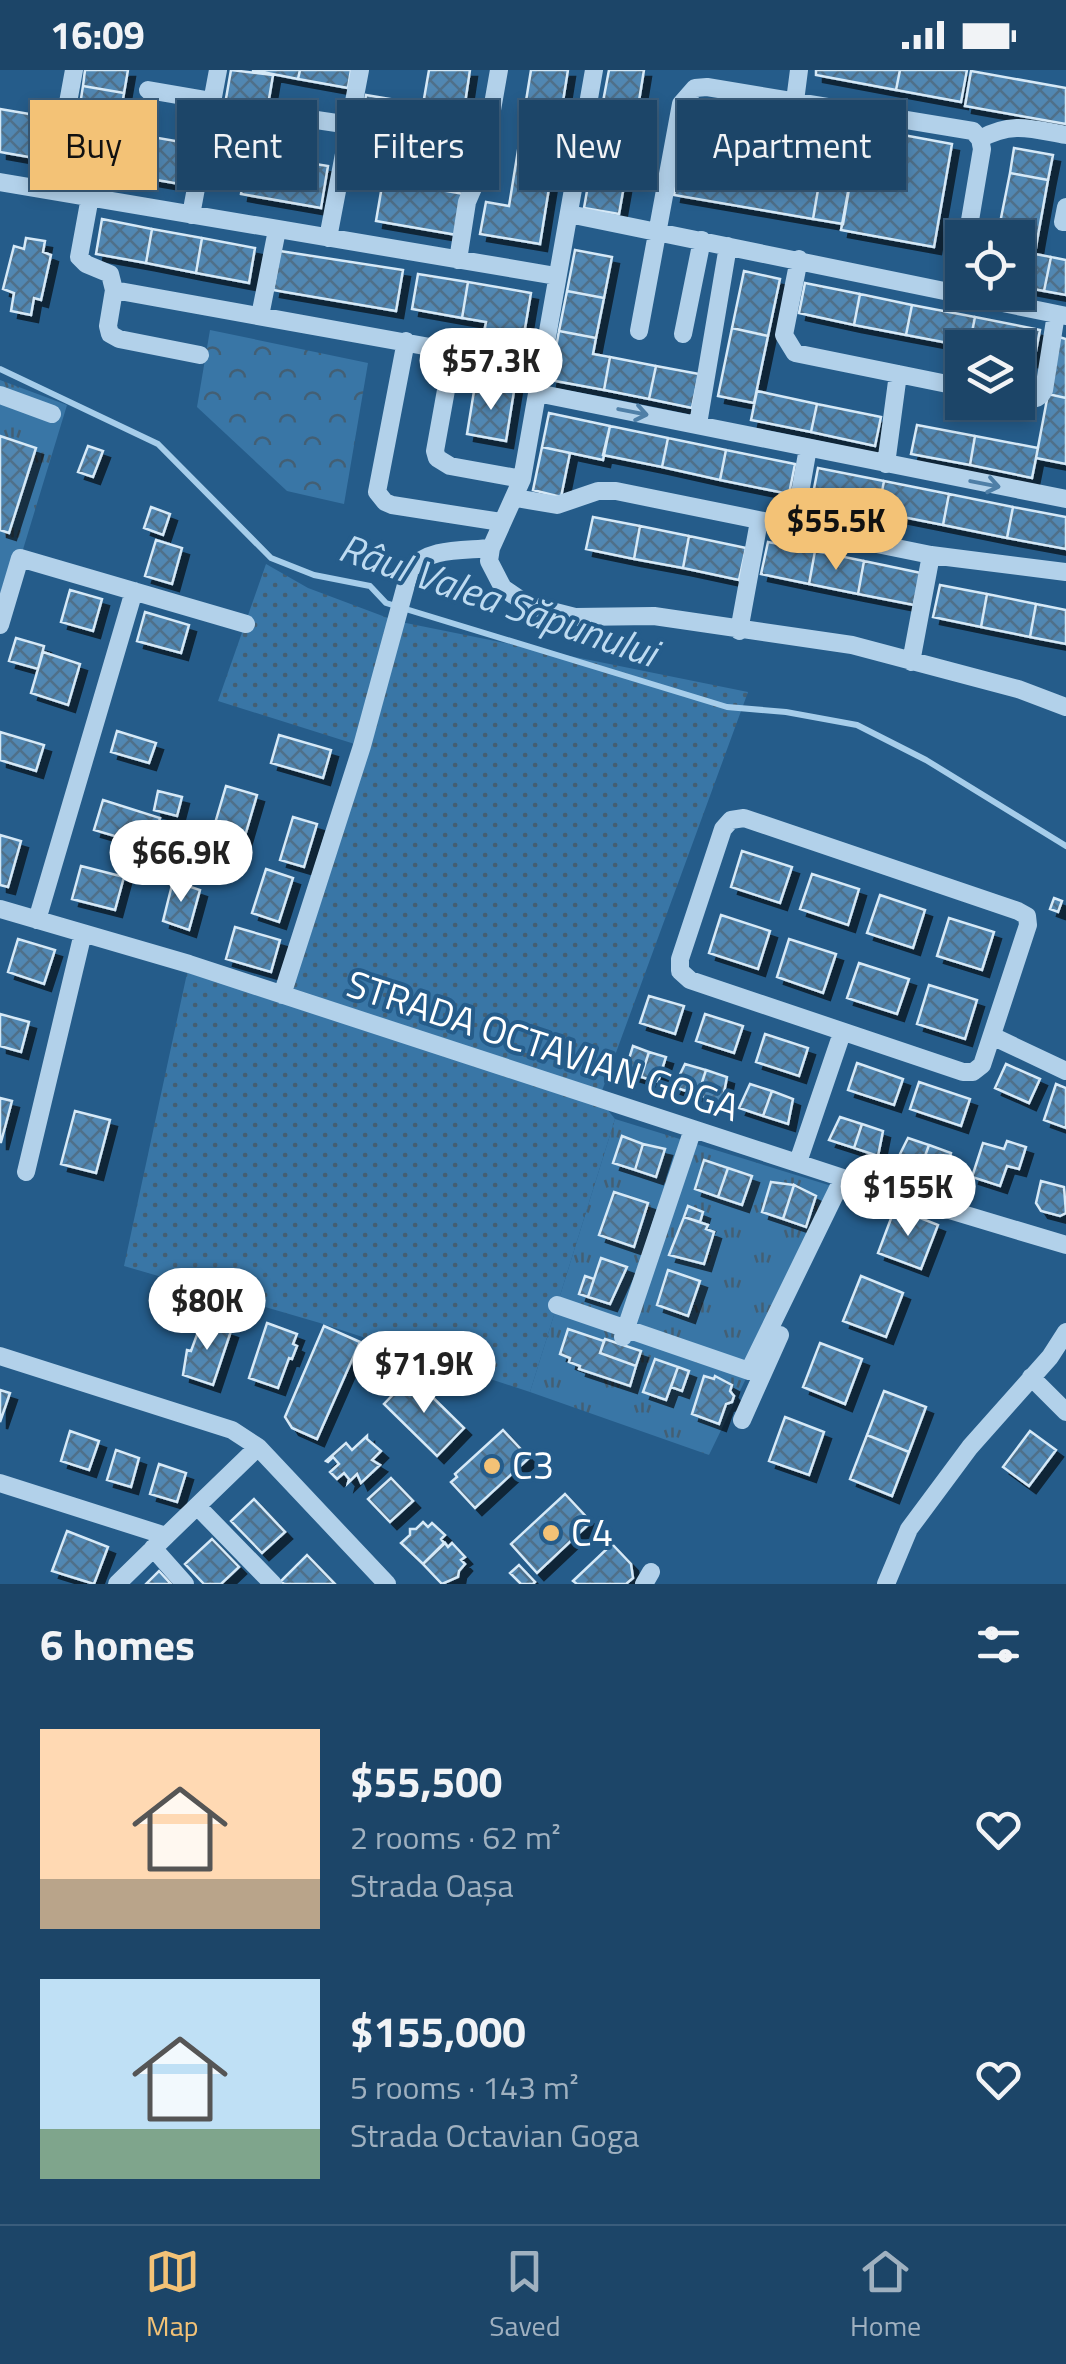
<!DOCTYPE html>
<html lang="en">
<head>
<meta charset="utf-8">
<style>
  :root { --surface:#1c4568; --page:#294f71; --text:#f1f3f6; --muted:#a0b1c0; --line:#3a5d7c; --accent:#f3c276 }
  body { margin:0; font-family:"Titillium Web",sans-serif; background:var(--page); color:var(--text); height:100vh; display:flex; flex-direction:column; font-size:38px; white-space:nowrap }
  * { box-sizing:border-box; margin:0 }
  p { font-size:32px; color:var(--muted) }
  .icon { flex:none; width:55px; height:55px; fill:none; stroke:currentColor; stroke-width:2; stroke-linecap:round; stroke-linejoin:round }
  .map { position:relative; height:1514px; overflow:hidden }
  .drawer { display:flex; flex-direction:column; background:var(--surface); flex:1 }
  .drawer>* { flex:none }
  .guide { position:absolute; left:30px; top:30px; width:1008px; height:90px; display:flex; gap:20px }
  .controls { position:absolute; left:945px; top:150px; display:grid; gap:20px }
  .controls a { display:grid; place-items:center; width:90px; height:90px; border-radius:0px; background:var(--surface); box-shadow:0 5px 15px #0003,0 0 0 2px var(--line); font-size:50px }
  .price { position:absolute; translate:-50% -85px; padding:0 22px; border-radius:35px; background:#fff; color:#222; font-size:32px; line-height:65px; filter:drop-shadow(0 2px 5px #0008) }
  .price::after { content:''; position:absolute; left:50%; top:60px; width:30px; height:22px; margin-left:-15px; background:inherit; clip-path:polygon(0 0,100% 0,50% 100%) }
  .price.current { background:var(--accent); color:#111 }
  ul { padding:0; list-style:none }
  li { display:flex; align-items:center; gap:30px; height:250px; padding:0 40px }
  li span { display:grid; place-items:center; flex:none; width:280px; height:200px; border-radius:0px; color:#555 }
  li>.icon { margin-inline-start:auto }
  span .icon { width:120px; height:120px; fill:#fffc; stroke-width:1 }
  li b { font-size:42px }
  h2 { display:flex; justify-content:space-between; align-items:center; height:120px; padding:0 40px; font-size:42px }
  .chip { padding:0 35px; border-radius:0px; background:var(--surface); box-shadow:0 5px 15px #0003,0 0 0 2px var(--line); font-size:35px; line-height:90px }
  .chip.current { background:var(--accent); color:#111 }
  .status { display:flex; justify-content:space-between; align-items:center; height:70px; padding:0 50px; background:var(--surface); direction:ltr }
  .status svg { height:28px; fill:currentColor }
  .tab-bar { display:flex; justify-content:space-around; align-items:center; height:140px; border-top:2px solid var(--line); background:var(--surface); font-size:28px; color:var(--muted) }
  .tab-bar a { display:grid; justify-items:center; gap:5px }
  .tab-bar .current { color:var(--accent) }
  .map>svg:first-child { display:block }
  .grass { fill:url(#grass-tufts) }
  .park { fill:url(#park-crowns) }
  .garden { fill:url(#garden-dots) }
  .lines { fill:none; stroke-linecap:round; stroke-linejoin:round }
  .stream { stroke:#a6cdea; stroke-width:6 }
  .building { fill:url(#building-cross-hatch); stroke:#d6e9f7; stroke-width:2.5; filter:url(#shadow) }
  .minor { stroke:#b2d1ea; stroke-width:18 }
  .oneway { stroke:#4f7fa7 }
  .poi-dot { fill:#f3c276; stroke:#255c8a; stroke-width:4 }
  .labels { text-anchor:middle; stroke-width:8; stroke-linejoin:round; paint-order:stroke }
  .street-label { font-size:38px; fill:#fff; stroke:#255c8a }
  .poi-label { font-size:38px; fill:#fff; stroke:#255c8a; text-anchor:start }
  .water-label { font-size:40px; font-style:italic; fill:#bedbf1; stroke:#255c8a }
</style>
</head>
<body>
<div class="status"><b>16:09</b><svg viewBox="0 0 49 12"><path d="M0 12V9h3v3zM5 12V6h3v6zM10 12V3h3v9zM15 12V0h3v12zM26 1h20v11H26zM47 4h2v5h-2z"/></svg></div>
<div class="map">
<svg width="1066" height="1514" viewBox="0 0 1066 1514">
  <defs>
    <pattern id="grass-tufts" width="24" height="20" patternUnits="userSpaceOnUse" patternTransform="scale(2.5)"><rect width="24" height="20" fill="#3976a6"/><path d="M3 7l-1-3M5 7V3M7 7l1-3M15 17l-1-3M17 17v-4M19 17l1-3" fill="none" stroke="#435f74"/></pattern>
    <pattern id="park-crowns" width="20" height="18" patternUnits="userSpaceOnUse" patternTransform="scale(2.5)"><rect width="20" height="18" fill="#3976a6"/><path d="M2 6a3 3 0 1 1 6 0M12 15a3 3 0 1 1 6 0" fill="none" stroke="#435f74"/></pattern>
    <pattern id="garden-dots" width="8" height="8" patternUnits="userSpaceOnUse" patternTransform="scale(2.5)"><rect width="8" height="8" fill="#3976a6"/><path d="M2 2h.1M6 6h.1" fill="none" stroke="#435f74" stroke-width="1.8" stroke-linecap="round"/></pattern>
    <pattern id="building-cross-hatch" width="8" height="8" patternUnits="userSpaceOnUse" patternTransform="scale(2.5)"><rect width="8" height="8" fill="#5187b2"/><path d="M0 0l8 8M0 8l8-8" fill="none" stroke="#4f6f89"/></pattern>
    <filter id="shadow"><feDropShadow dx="7" dy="7" stdDeviation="0" flood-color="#0009"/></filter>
  </defs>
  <rect width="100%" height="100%" fill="#255c8a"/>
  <path class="grass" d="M0 310 67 335 0 555Z
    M615 1049 838 1118 709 1385 530 1322Z"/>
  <path class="park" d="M210 260 368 293 344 434 287 421 197 337Z"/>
  <path class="garden" d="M266 494 308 518 396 551 748 622 599 1029 615 1049 530 1322 320 1253 124 1196 189 894 283 925 361 676 218 631Z"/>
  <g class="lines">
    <path class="stream" d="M0 299 158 374 271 488 314 505 370 516 386 533 727 637 786 642 857 655 926 690 1066 776"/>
  </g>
  <path class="building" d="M85 0H128L124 23 83 16Z
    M231 0 273 5 266 47 224 40Z
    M252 0H300L298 9Z
    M300 0H351L348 18 298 9Z
    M429 0H470L462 53 421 46Z
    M531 0H568L540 174 480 164 486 132 509 136Z
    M609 0H644L637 43 602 37Z
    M816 0H900L896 20 816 5Z
    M900 0H967L961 32 896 20Z
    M971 1 1066 18V54L965 36Z
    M83 16 124 23 118 61 77 54Z
    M366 25 408 32 401 75 359 67Z
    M602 37 637 43 628 93 593 87Z
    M0 39 53 48 46 90 0 82Z
    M224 40 266 47 259 85 218 77Z
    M688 43 827 67 813 149 674 125Z
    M860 57 952 74 934 177 841 160Z
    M106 59 187 73 180 114 99 100Z
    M359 67 401 75 394 112 353 105Z
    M1014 78 1053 85 1048 110 1010 103Z
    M247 83 328 96 321 138 241 124Z
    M593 87 628 93 619 144 584 138Z
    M823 90 853 96 843 154 813 149Z
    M1010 103 1048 110 1037 171 998 163Z
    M383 110 464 124 457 165 376 151Z
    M102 149 152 159 146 193 96 184Z
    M152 159 202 168 196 203 146 193Z
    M998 163 1037 171 1035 184 1051 187 1044 221 1018 216V168H997Z
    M26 168 45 171 43 182 51 185 41 230 34 228 31 245 11 241 14 223 3 219 14 176 24 179Z
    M202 168 255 178 249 213 196 203Z
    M575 180 612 187 604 228 567 221Z
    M280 181 403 200 396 241 273 220Z
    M1051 187 1066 190V225L1044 221Z
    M744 201 780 209 768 266 732 258Z
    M418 204 468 212 462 248 412 239Z
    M468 212 531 223 523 270 484 263 486 252 462 248Z
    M805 213 860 224 854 255 799 243Z
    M567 221 604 228 596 268 559 261Z
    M860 224 912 235 906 265 854 255Z
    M912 235 975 247 969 277 906 265Z
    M975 247 1040 260 1034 291 1018 287V278L969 277Z
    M732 258 768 266 754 333 718 326Z
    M559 261 596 268 593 284 610 287 604 320 550 310Z
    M484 263 523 270 514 321 475 315Z
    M1059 267 1066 269V328L1048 324Z
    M610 287 656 296 649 329 604 320Z
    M656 296 699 304 692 338 649 329Z
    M475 315 514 321 506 371 467 364Z
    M757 321 817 334 811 362 751 350Z
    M1048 324 1066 328V394L1036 388Z
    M817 334 881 347 875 376 811 362Z
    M549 343 610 356 603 390 542 377Z
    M917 355 975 366 970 395 911 384Z
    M610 356 668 368 662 397 603 385Z
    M0 366 36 378 9 463 0 460Z
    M975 366 1038 378 1032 408 970 395Z
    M668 368 726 380 720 410 662 397Z
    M88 376 103 381 93 407 78 402Z
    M542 377 570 383 561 427 533 420Z
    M726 380 795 394 789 424 720 410Z
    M818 398 884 411 878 442 812 429Z
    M884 411 949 424 943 455 878 442Z
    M949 424 1013 437 1007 468 943 455Z
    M151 437 170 444 163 465 144 458Z
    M1013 437 1066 447V479L1007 468Z
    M593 447 640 456 634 489 586 479Z
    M640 456 689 466 683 498 634 489Z
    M689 466 746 478 739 510 683 498Z
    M156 470 182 478 172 514 145 506Z
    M768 472 815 481 809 514 761 504Z
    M815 481 864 491 858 524 809 514Z
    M864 491 921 503 914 535 858 524Z
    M940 515 987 524 981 557 933 547Z
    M70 520 102 529 93 561 61 552Z
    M987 524 1036 534 1030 567 981 557Z
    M1036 534 1066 540V574L1030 567Z
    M145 542 189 555 181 583 137 571Z
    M16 568 44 576 38 599 9 591Z
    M43 582 80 594 68 635 31 623Z
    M117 661 156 673 149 693 111 682Z
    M0 662 44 675 36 701 0 690Z
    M279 665 331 680 323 708 271 693Z
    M226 716 257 725 242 776 211 767Z
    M158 721 182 727 177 746 154 740Z
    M103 730 160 748 152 777 94 760Z
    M293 747 317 754 304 797 280 790Z
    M0 765 21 771 8 817 0 815Z
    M742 781 792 797 780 833 731 817Z
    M81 796 124 807 115 840 72 829Z
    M266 799 293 808 279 852 252 843Z
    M812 804 859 819 848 855 800 839Z
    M173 811 200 820 189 860 163 851Z
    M880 825 925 840 913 878 867 863Z
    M1054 828 1062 831 1058 842 1050 839Z
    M721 845 770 861 758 899 709 883Z
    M949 848 994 862 982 900 937 886Z
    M235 857 280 870 271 902 226 889Z
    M18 869 55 880 44 914 8 902Z
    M789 869 836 884 823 923 777 907Z
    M859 893 909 909 897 944 847 928Z
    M929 915 977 930 965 969 917 954Z
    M649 926 684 936 675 964 640 953Z
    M0 944 29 952 21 982 0 976Z
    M705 944 743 956 734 983 696 971Z
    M765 964 808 978 799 1006 756 992Z
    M633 976 649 982 641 1007 625 1002Z
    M649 982 666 987 658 1012 641 1007Z
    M857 993 903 1009 894 1035 848 1020Z
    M685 994 706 1000 698 1025 674 1017Z
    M1006 994 1040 1009 1029 1033 995 1018Z
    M706 1000 727 1007 722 1033 698 1025Z
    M919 1012 970 1029 961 1056 910 1039Z
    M750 1014 772 1021 763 1046 739 1038Z
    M1056 1014 1066 1018V1058L1044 1050Z
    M772 1021 793 1029 788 1054 763 1046Z
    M0 1028 12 1031 1 1072H0Z
    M75 1041 110 1050 96 1103 61 1094Z
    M840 1047 862 1054 854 1078 829 1070Z
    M862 1054 883 1061 878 1086 854 1078Z
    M622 1066 643 1074 635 1100 613 1093Z
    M908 1068 929 1075 920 1100 896 1092Z
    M1007 1071 1026 1077 1019 1099 1007 1096 1000 1116 972 1107 983 1073 1004 1079Z
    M643 1074 665 1079 656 1107 635 1100Z
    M929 1075 951 1083 945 1108 920 1100Z
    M704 1090 728 1098 718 1127 695 1119Z
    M728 1098 752 1106 742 1135 718 1127Z
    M1041 1111 1064 1117 1066 1143 1060 1146 1041 1141 1036 1133Z
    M771 1112 794 1115 783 1149 762 1142Z
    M794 1115 816 1126 806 1157 783 1149Z
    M614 1122 648 1133 634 1177 599 1165Z
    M688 1136 703 1142 700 1152 684 1147Z
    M895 1138 938 1155 921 1199 878 1183Z
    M684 1147 708 1155 706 1159 714 1162 704 1194 669 1185Z
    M601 1188 627 1197 610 1234 588 1227Z
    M668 1200 700 1211 688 1246 657 1235Z
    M585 1206 594 1209 588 1227 579 1224Z
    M861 1206 903 1223 886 1267 843 1251Z
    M202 1251 231 1261 213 1315 183 1305 187 1280 191 1281Z
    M267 1253 297 1264 293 1274 297 1276 292 1289 289 1288 278 1318 249 1308Z
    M324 1256 360 1272 317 1369 292 1358 285 1347Z
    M568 1259 604 1271 600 1283 636 1296 630 1316 579 1299 580 1296 569 1292 570 1288 560 1284Z
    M605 1269 641 1281 636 1296 600 1283Z
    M820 1273 862 1289 845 1334 803 1317Z
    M655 1289 678 1297 666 1330 643 1322Z
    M678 1297 689 1301 682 1321 671 1317Z
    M411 1306 464 1358 437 1386 384 1334Z
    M704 1306 714 1309 715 1306 732 1315 730 1321 734 1326 732 1332 726 1334 719 1354 692 1344Z
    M0 1320 10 1323 0 1352Z
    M884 1321 926 1337 909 1382 867 1365Z
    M785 1347 824 1362 809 1405 769 1391Z
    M503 1360 529 1388 475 1438 451 1412 457 1407 455 1404Z
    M70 1361 99 1371 89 1400 61 1391Z
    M1030 1361 1056 1380 1029 1416 1003 1397Z
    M867 1365 909 1382 892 1426 850 1409Z
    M367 1366V1369L381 1381 372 1390 380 1395 361 1413 357 1404 348 1413 349 1409 344 1403 337 1409 330 1402 339 1394 333 1387 328 1392 326 1391 346 1373 352 1380Z
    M116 1380 139 1388 131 1417 107 1410Z
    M159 1394 186 1403 177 1432 150 1424Z
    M391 1408 413 1431 390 1452 368 1429Z
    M565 1424 591 1452 537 1503 511 1474Z
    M254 1429 285 1462 262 1483 231 1451Z
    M423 1452 428 1457 432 1453 445 1465 441 1469 444 1473 423 1494 401 1473 410 1465V1459H416Z
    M67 1461 108 1477 94 1514 52 1501Z
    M212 1469 239 1497 221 1514H204L185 1494Z
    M445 1473 448 1477 452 1473 465 1487 461 1490 465 1494 459 1501 458 1507 442 1514 423 1494Z
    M612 1474 631 1494 633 1508 626 1514H577L573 1511Z
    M307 1485 335 1514H284L281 1511Z
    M519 1495 535 1512 533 1514H521L510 1503Z
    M159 1501 171 1514H146Z"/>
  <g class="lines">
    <path class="minor" d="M594 0 522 409 491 478 489 491 503 518 528 535 575 547 654 546 852 575 1018 619 1066 637
      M148 20 212 31
      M795 31 799 0
      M283 45 350 55
      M980 69C1012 51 1032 59 1066 65
      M0 112 556 206
      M52 120 74 0
      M90 127 79 187 86 194 110 204 114 220 441 279 450 298 435 381 437 388 450 396 522 409
      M1066 137 1063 152H1066
      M569 144 1066 246
      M191 145 218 0
      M328 168 360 0
      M799 189 784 265 795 283 962 317
      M458 190 467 132 482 97 499 0
      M114 220 108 256 110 264 119 269 200 285
      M957 223 962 191
      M260 246 277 160
      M639 261 681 34 695 18 707 17 973 61 980 69 982 79 967 168
      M683 264 702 170
      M406 271 377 422 385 432 392 435 501 452
      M537 323 1066 429
      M0 325 52 344
      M1018 327C1030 329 1038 332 1044 320L1056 244
      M698 354 728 176
      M886 394 898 304
      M516 428 557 435 598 421H616L931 485 1066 502
      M794 457 808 378
      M0 555 20 488 246 554
      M739 561 759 451
      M911 592 931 485
      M744 748 1018 841 1027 846 1028 855 982 995 973 1002H963L690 910 680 901V889L723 759 731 750Z
      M0 839 189 894 843 1108 1066 1175
      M37 850 134 521
      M282 925 362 676 410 500C428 477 463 481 491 478
      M992 966 1066 1001
      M798 1092 842 963
      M26 1102 83 863
      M557 1235 749 1301 843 1108
      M623 1267 693 1059
      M0 1286 232 1360 258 1377 387 1514
      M1031 1307 1066 1342
      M742 1350 780 1265
      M0 1413 166 1466 258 1377
      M197 1436 273 1514
      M153 1478 185 1514
      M117 1514 166 1466
      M644 1514 651 1502
      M886 1514 909 1459 970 1377 1050 1287 1066 1262"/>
  </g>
  <defs><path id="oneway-shaft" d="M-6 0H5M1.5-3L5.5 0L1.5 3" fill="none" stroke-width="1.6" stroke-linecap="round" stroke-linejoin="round" transform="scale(2.5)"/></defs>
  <g class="oneway">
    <use href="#oneway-shaft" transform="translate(633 342) rotate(11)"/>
    <use href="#oneway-shaft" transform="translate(985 414) rotate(11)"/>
  </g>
  <g class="poi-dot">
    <circle cx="492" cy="1396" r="10"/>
    <circle cx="551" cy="1463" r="10"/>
  </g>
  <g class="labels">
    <g class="street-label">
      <text transform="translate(543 976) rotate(18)" y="13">STRADA OCTAVIAN GOGA</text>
    </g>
    <g class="poi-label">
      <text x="512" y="1409">C3</text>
      <text x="571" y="1476">C4</text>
    </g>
    <g class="water-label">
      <text transform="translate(498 530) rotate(19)" y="14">Râul Valea Săpunului</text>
    </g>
  </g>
</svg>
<div class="controls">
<a><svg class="icon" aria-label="locate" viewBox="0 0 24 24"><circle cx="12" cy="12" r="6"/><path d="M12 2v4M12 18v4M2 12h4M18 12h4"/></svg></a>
<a><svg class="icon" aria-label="layers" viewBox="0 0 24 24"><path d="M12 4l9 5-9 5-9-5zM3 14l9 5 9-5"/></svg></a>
</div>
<b class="price" style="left:491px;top:343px">$57.3K</b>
<b class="price current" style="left:836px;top:503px">$55.5K</b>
<b class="price" style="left:181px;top:835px">$66.9K</b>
<b class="price" style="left:908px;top:1169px">$155K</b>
<b class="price" style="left:207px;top:1283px">$80K</b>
<b class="price" style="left:424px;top:1346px">$71.9K</b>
<div class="guide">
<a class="chip current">Buy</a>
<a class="chip">Rent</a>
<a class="chip">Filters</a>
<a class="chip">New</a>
<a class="chip">Apartment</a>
</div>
</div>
<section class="drawer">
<h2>6 homes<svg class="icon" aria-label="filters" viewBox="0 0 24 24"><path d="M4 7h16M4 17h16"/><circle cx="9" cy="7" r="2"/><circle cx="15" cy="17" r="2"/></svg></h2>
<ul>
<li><span style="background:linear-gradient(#ffd9b3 75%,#b9a48a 0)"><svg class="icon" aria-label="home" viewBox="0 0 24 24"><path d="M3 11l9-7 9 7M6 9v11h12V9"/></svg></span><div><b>$55,500</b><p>2 rooms · 62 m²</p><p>Strada Oașa</p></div><svg class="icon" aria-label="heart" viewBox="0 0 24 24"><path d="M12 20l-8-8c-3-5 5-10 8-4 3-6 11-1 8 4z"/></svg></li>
<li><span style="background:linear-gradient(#bfe0f5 75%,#7fa58c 0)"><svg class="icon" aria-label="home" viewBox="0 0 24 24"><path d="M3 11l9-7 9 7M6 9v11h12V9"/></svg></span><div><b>$155,000</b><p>5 rooms · 143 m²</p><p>Strada Octavian Goga</p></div><svg class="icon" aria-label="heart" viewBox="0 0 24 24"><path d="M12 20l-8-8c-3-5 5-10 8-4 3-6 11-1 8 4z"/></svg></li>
</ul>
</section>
<nav class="tab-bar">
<a class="current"><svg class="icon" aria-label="map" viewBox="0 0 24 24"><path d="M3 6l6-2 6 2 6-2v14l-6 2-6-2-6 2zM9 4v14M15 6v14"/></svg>Map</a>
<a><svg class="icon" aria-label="saved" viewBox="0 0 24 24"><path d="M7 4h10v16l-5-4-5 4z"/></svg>Saved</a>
<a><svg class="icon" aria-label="home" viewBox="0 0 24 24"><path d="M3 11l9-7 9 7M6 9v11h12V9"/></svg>Home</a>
</nav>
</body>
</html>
